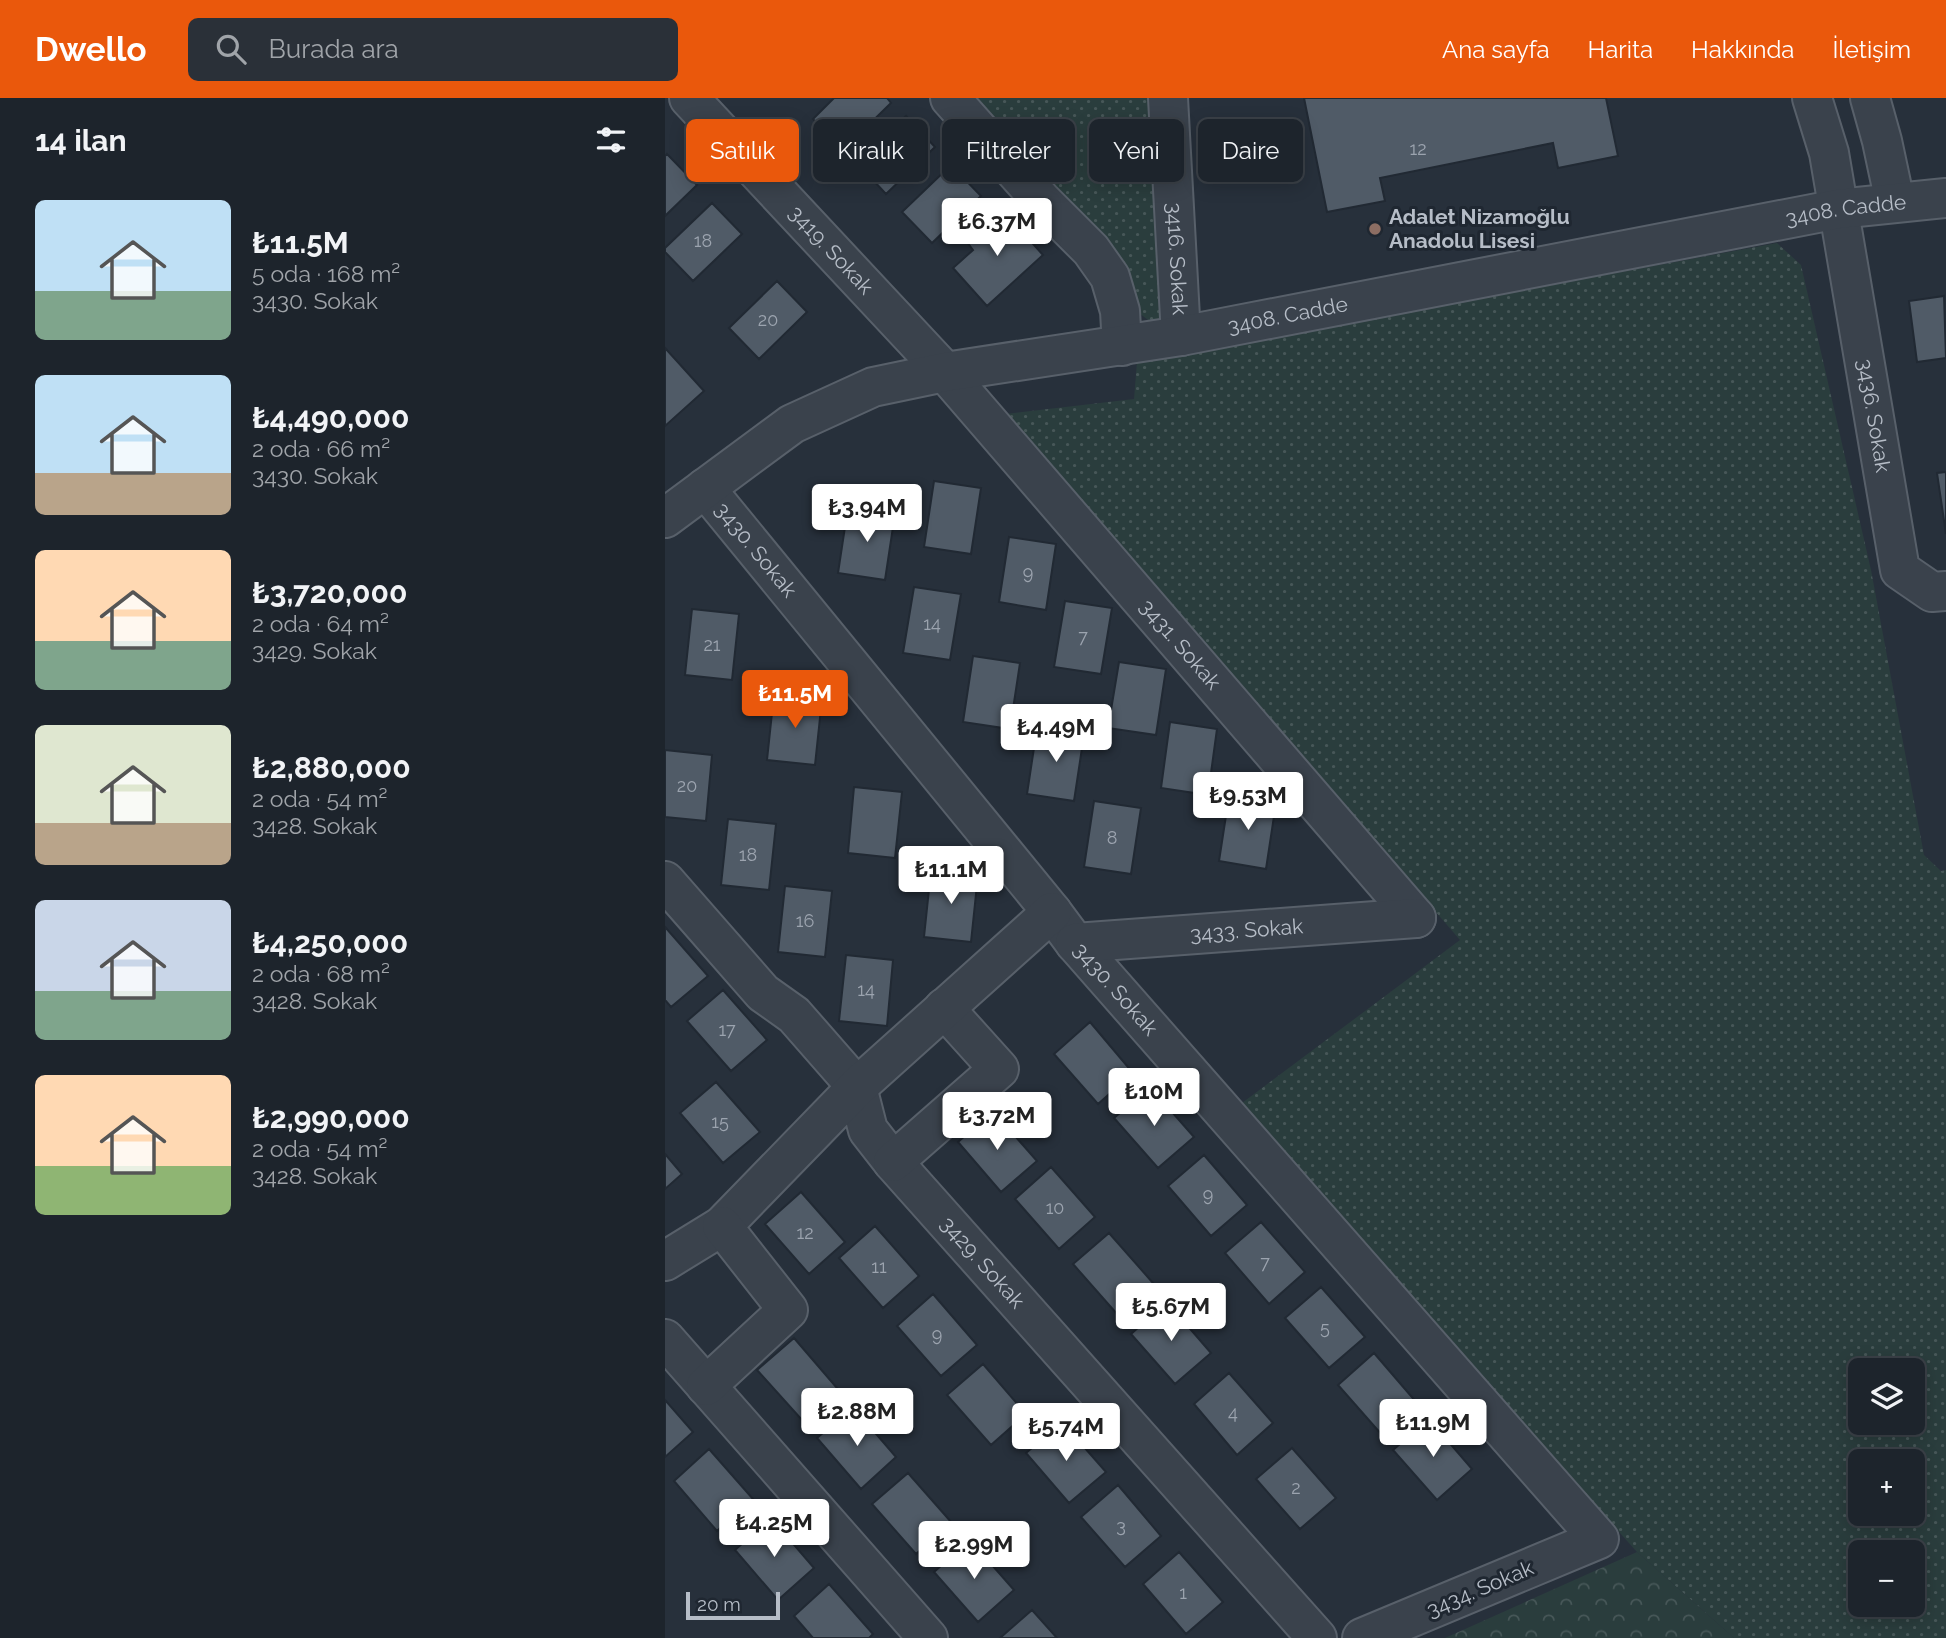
<!DOCTYPE html>
<html lang="tr">
<head>
<meta charset="utf-8">
<style>
  :root { --surface:#1d242c; --page:#2a3038; --text:#f1f3f6; --muted:#a0a4a9; --line:#3b4148; --accent:#ea580c }
  body { margin:0; font-family:Raleway,sans-serif; background:var(--page); color:var(--text); height:100vh; display:flex; flex-direction:column; font-size:26px; white-space:nowrap }
  * { box-sizing:border-box; margin:0 }
  p { font-size:23px; color:var(--muted) }
  .icon { flex:none; width:38px; height:38px; fill:none; stroke:currentColor; stroke-width:2; stroke-linecap:round; stroke-linejoin:round }
  .map { position:relative; flex:1; overflow:hidden }
  .drawer { display:flex; flex-direction:column; background:var(--surface); width:665px }
  .drawer>* { flex:none }
  .banner { position:absolute; left:21px; top:21px; width:665px; height:63px; display:flex; gap:14px }
  .buttons { position:absolute; left:1183px; top:1260px; display:grid; gap:14px }
  .buttons a { display:grid; place-items:center; width:77px; height:77px; border-radius:10px; background:var(--surface); box-shadow:0 4px 18px #0003,0 0 0 2px var(--line); font-size:35px }
  .scale { position:absolute; left:21px; bottom:18px; width:94px; box-sizing:border-box; padding-left:7px; border:4px solid #b6bdc7; border-top:0; font-size:19px; line-height:24px; white-space:nowrap; color:#b6bdc7; -webkit-text-stroke:5px #1f2731; paint-order:stroke }
  .price { position:absolute; translate:-50% -60px; padding:0 16px; border-radius:7px; background:#fff; color:#222; font-size:23px; line-height:46px; filter:drop-shadow(0 2px 4px #0008) }
  .price::after { content:''; position:absolute; left:50%; top:42px; width:21px; height:16px; margin-left:-10px; background:inherit; clip-path:polygon(0 0,100% 0,50% 100%) }
  .price.active { background:var(--accent); color:#fff }
  ul { padding:0; list-style:none }
  li { display:flex; align-items:center; gap:21px; height:175px; padding:0 35px }
  li span { display:grid; place-items:center; flex:none; width:196px; height:140px; border-radius:10px; color:#555 }
  li>.icon { margin-inline-start:auto }
  span .icon { width:84px; height:84px; fill:#fffc; stroke-width:1 }
  li b { font-size:30px }
  h2 { display:flex; justify-content:space-between; align-items:center; height:84px; padding:0 35px; font-size:30px }
  .chip { padding:0 24px; border-radius:10px; background:var(--surface); box-shadow:0 4px 18px #0003,0 0 0 2px var(--line); font-size:24px; line-height:63px }
  .chip.active { background:var(--accent); color:#fff }
  header { display:flex; align-items:center; gap:42px; box-sizing:border-box; height:98px; padding:0 35px; background:var(--accent); color:#fff }
  header strong { font-size:33px }
  nav { display:flex; gap:38px; margin-inline-start:auto; font-size:24px }
  .search { width:490px; height:63px; background:var(--page); display:flex; align-items:center; gap:18px; box-sizing:border-box; padding:0 24px; border-radius:10px; color:var(--muted); font-size:26px }
  main { display:flex; flex:1; min-height:0 }
  .map>svg:first-child { display:block }
  .green { fill:url(#green-dots); fill-rule:evenodd }
  .forest { fill:url(#forest-crowns) }
  .building { fill:#505b67; stroke:#212933; stroke-width:2 }
  .lines { fill:none; stroke-linecap:round; stroke-linejoin:round }
  .minor-casing { stroke:#58606a; stroke-width:42 }
  .minor { stroke:#3a424c; stroke-width:38 }
  .education-dot { fill:#8d6e63; stroke:#1f2731; stroke-width:2.5 }
  .labels { text-anchor:middle; stroke-width:6; stroke-linejoin:round; paint-order:stroke }
  .number-label { font-size:18px; fill:#9ca4af }
  .street-label { font-size:21px; fill:#b6bdc7; stroke:#1f2731 }
  .poi-label { font-size:21px; font-weight:bold; fill:#b6bdc7; stroke:#1f2731; text-anchor:start }
</style>
</head>
<body>
<header>
<strong>Dwello</strong>
<div class="search"><svg class="icon" aria-label="search" viewBox="0 0 24 24"><circle cx="10" cy="10" r="6"/><path d="M15 15l6 6"/></svg>Burada ara</div>
<nav><a>Ana sayfa</a><a>Harita</a><a>Hakkında</a><a>İletişim</a></nav>
</header>
<main>
<section class="drawer">
<h2>14 ilan<svg class="icon" aria-label="filters" viewBox="0 0 24 24"><path d="M4 7h16M4 17h16"/><circle cx="9" cy="7" r="2"/><circle cx="15" cy="17" r="2"/></svg></h2>
<ul>
<li><span style="background:linear-gradient(#bfe0f5 65%,#7fa58c 0)"><svg class="icon" aria-label="home" viewBox="0 0 24 24"><path d="M3 11l9-7 9 7M6 9v11h12V9"/></svg></span><div><b>₺11.5M</b><p>5 oda · 168 m²</p><p>3430. Sokak</p></div></li>
<li><span style="background:linear-gradient(#bfe0f5 70%,#b9a48a 0)"><svg class="icon" aria-label="home" viewBox="0 0 24 24"><path d="M3 11l9-7 9 7M6 9v11h12V9"/></svg></span><div><b>₺4,490,000</b><p>2 oda · 66 m²</p><p>3430. Sokak</p></div></li>
<li><span style="background:linear-gradient(#ffd9b3 65%,#7fa58c 0)"><svg class="icon" aria-label="home" viewBox="0 0 24 24"><path d="M3 11l9-7 9 7M6 9v11h12V9"/></svg></span><div><b>₺3,720,000</b><p>2 oda · 64 m²</p><p>3429. Sokak</p></div></li>
<li><span style="background:linear-gradient(#dfe7d0 70%,#b9a48a 0)"><svg class="icon" aria-label="home" viewBox="0 0 24 24"><path d="M3 11l9-7 9 7M6 9v11h12V9"/></svg></span><div><b>₺2,880,000</b><p>2 oda · 54 m²</p><p>3428. Sokak</p></div></li>
<li><span style="background:linear-gradient(#c9d6e8 65%,#7fa58c 0)"><svg class="icon" aria-label="home" viewBox="0 0 24 24"><path d="M3 11l9-7 9 7M6 9v11h12V9"/></svg></span><div><b>₺4,250,000</b><p>2 oda · 68 m²</p><p>3428. Sokak</p></div></li>
<li><span style="background:linear-gradient(#ffd9b3 65%,#8fb573 0)"><svg class="icon" aria-label="home" viewBox="0 0 24 24"><path d="M3 11l9-7 9 7M6 9v11h12V9"/></svg></span><div><b>₺2,990,000</b><p>2 oda · 54 m²</p><p>3428. Sokak</p></div></li>
</ul>
</section>
<div class="map">
<svg width="1281" height="1540" viewBox="0 0 1281 1540">
  <defs>
    <pattern id="green-dots" width="8" height="8" patternUnits="userSpaceOnUse" patternTransform="scale(1.75)"><rect width="8" height="8" fill="#2a3d3d"/><path d="M2 2h.1M6 6h.1" fill="none" stroke="#475758" stroke-width="1.8" stroke-linecap="round"/></pattern>
    <pattern id="forest-crowns" width="20" height="18" patternUnits="userSpaceOnUse" patternTransform="scale(1.75)"><rect width="20" height="18" fill="#2a3d3d"/><path d="M2 6a3 3 0 1 1 6 0M12 15a3 3 0 1 1 6 0" fill="none" stroke="#475758"/></pattern>
  </defs>
  <rect width="100%" height="100%" fill="#27303b"/>
  <path class="green" d="M305 0H484L500 220 487 225 474 215Z
    M1112 145 1136 167 1206 472 1259 757 1276 773 1281 772V1540H1069L972 1454 573 1008 795 842 341 316 469 301 472 264ZM1195 1272H1248V1325H1195ZM1195 1363H1248V1416H1195ZM1195 1454H1248V1507H1195Z"/>
  <path class="forest" d="M972 1454 1069 1540H780Z"/>
  <path class="building" d="M169 0H222L226 5 178 52 148 21Z
    M639 0H941L953 58 893 70 888 45 715 80 720 103 662 114Z
    M241 18 270 49 221 96 192 65Z
    M2 56 32 87 0 118V58Z
    M286 67 316 98 267 145 237 114Z
    M47 105 77 136 28 183 0 154V150Z
    M338 112 378 157 322 208 288 170 308 152 302 144Z
    M112 183 142 214 94 261 64 230Z
    M1279 198 1281 260 1252 264 1244 203Z
    M0 250 39 293 0 328Z
    M1281 374V436L1272 375Z
    M269 383 316 390 306 456 259 449Z
    M183 409 230 416 220 482 173 475Z
    M344 439 391 446 381 512 334 504Z
    M249 489 296 496 285 562 238 555Z
    M400 503 447 510 436 576 389 569Z
    M27 511 74 516 67 582 20 577Z
    M308 558 355 565 345 631 298 624Z
    M454 564 501 571 491 637 443 630Z
    M109 596 157 601 150 667 102 662Z
    M505 624 552 631 543 697 496 690Z
    M372 630 419 637 409 703 362 696Z
    M0 652 47 657 41 723 0 719Z
    M189 689 237 694 230 760 183 755Z
    M564 698 611 705 601 771 554 763Z
    M429 703 476 710 466 776 419 769Z
    M63 721 111 726 104 792 56 787Z
    M266 772 313 777 306 844 259 839Z
    M120 788 167 793 160 859 113 854Z
    M0 829 43 878 6 909 0 902Z
    M181 857 228 862 222 928 174 923Z
    M58 892 102 942 66 973 22 923Z
    M425 924 468 975 433 1006 389 956Z
    M51 984 95 1034 58 1065 15 1015Z
    M485 989 529 1039 493 1070 449 1020Z
    M328 1013 372 1063 336 1094 293 1044Z
    M0 1056 17 1076 0 1091Z
    M539 1057 582 1107 546 1138 503 1088Z
    M386 1069 430 1119 394 1151 350 1101Z
    M136 1094 180 1144 144 1176 100 1126Z
    M596 1124 640 1174 604 1206 560 1155Z
    M210 1128 254 1178 218 1210 174 1160Z
    M444 1135 488 1185 452 1216 408 1166Z
    M656 1189 700 1239 664 1270 620 1220Z
    M268 1196 312 1247 276 1278 232 1228Z
    M502 1204 546 1255 510 1286 466 1236Z
    M129 1240 172 1290 137 1322 92 1272Z
    M709 1255 752 1305 717 1337 673 1287Z
    M318 1266 361 1316 326 1347 282 1297Z
    M564 1275 608 1325 572 1357 529 1306Z
    M0 1302 28 1334 0 1359Z
    M188 1309 231 1359 196 1391 152 1340Z
    M764 1321 807 1371 772 1402 728 1352Z
    M397 1324 441 1374 404 1405 361 1355Z
    M627 1350 671 1400 635 1431 591 1381Z
    M44 1351 88 1401 52 1433 9 1383Z
    M243 1375 287 1425 251 1456 207 1406Z
    M453 1387 496 1438 460 1469 416 1419Z
    M106 1420 149 1470 113 1502 70 1452Z
    M305 1442 349 1492 313 1524 269 1474Z
    M514 1454 558 1504 521 1536 478 1486Z
    M164 1486 208 1536 204 1540H148L129 1518Z
    M367 1512 392 1540H335Z"/>
  <g class="lines">
    <g class="minor-casing">
      <g id="minor">
        <path id="s1" d="M24 0 280 274 751 820"/>
        <path d="M285 0 376 102 426 152 445 179 455 213 457 248"/>
        <path id="s2" d="M503 0 516 238"/>
        <path id="s3" d="M1147 0 1164 55 1235 472 1267 494 1281 493"/>
        <path d="M1205 0 1217 43 1230 104"/>
        <path id="s4" d="M40 390 387 814 410 845 934 1441 697 1540"/>
        <path id="s5" d="M0 420 127 326 208 289 280 274 516 238 1173 111 1281 100"/>
        <path id="s6" d="M0 783 98 895 129 917 192 989 203 1032 228 1064 652 1540"/>
        <path id="s7" d="M410 845 751 820"/>
        <path d="M228 1064 334 971 279 910"/>
        <path d="M0 1163 57 1128 192 989 387 814"/>
        <path d="M0 1241 263 1540"/>
        <path d="M41 1288 123 1212 57 1128"/>
      </g>
    </g>
    <use href="#minor" class="minor"/>
  </g>
  <circle class="education-dot" cx="710" cy="131" r="7"/>
  <g class="labels">
    <g class="number-label">
      <text x="753" y="57">12</text>
      <text x="38" y="149">18</text>
      <text x="103" y="228">20</text>
      <text x="363" y="481">9</text>
      <text x="267" y="532">14</text>
      <text x="418" y="545">7</text>
      <text x="47" y="553">21</text>
      <text x="22" y="694">20</text>
      <text x="447" y="746">8</text>
      <text x="83" y="763">18</text>
      <text x="140" y="829">16</text>
      <text x="201" y="898">14</text>
      <text x="62" y="938">17</text>
      <text x="55" y="1030">15</text>
      <text x="543" y="1103">9</text>
      <text x="390" y="1116">10</text>
      <text x="140" y="1141">12</text>
      <text x="600" y="1171">7</text>
      <text x="214" y="1175">11</text>
      <text x="660" y="1236">5</text>
      <text x="272" y="1243">9</text>
      <text x="568" y="1321">4</text>
      <text x="631" y="1396">2</text>
      <text x="456" y="1434">3</text>
      <text x="518" y="1501">1</text>
    </g>
    <g class="street-label">
      <text dy="7" stroke="none"><textPath href="#s5" startOffset="1236">3408. Cadde</textPath></text>
      <text dy="7" stroke="none"><textPath href="#s1" startOffset="208">3419. Sokak</textPath></text>
      <text dy="7" stroke="none"><textPath href="#s2" startOffset="161">3416. Sokak</textPath></text>
      <text dy="7" stroke="none"><textPath href="#s5" startOffset="668">3408. Cadde</textPath></text>
      <text dy="7" stroke="none"><textPath href="#s3" startOffset="324">3436. Sokak</textPath></text>
      <text dy="7" stroke="none"><textPath href="#s4" startOffset="80">3430. Sokak</textPath></text>
      <text dy="7" stroke="none"><textPath href="#s1" startOffset="735">3431. Sokak</textPath></text>
      <text dy="7" stroke="none"><textPath href="#s7" startOffset="172">3433. Sokak</textPath></text>
      <text dy="7" stroke="none"><textPath href="#s4" startOffset="648">3430. Sokak</textPath></text>
      <text dy="7" stroke="none"><textPath href="#s6" startOffset="502">3429. Sokak</textPath></text>
      <text transform="translate(815 1491) rotate(-23)" y="7">3434. Sokak</text>
    </g>
    <g class="poi-label">
      <text x="724" y="126">Adalet Nizamoğlu<tspan x="724" dy="24">Anadolu Lisesi</tspan></text>
    </g>
  </g>
</svg>
<div class="buttons">
<a><svg class="icon" aria-label="layers" viewBox="0 0 24 24"><path d="M12 4l9 5-9 5-9-5zM3 14l9 5 9-5"/></svg></a>
<a>+</a>
<a>−</a>
</div>
<div class="scale">20 m</div>
<b class="price" style="left:332px;top:160px">₺6.37M</b>
<b class="price" style="left:202px;top:446px">₺3.94M</b>
<b class="price active" style="left:130px;top:632px">₺11.5M</b>
<b class="price" style="left:391px;top:666px">₺4.49M</b>
<b class="price" style="left:583px;top:734px">₺9.53M</b>
<b class="price" style="left:286px;top:808px">₺11.1M</b>
<b class="price" style="left:489px;top:1030px">₺10M</b>
<b class="price" style="left:332px;top:1054px">₺3.72M</b>
<b class="price" style="left:506px;top:1245px">₺5.67M</b>
<b class="price" style="left:192px;top:1350px">₺2.88M</b>
<b class="price" style="left:768px;top:1361px">₺11.9M</b>
<b class="price" style="left:401px;top:1365px">₺5.74M</b>
<b class="price" style="left:109px;top:1461px">₺4.25M</b>
<b class="price" style="left:309px;top:1483px">₺2.99M</b>
<div class="banner">
<a class="chip active">Satılık</a>
<a class="chip">Kiralık</a>
<a class="chip">Filtreler</a>
<a class="chip">Yeni</a>
<a class="chip">Daire</a>
</div>
</div>
</main>
</body>
</html>
